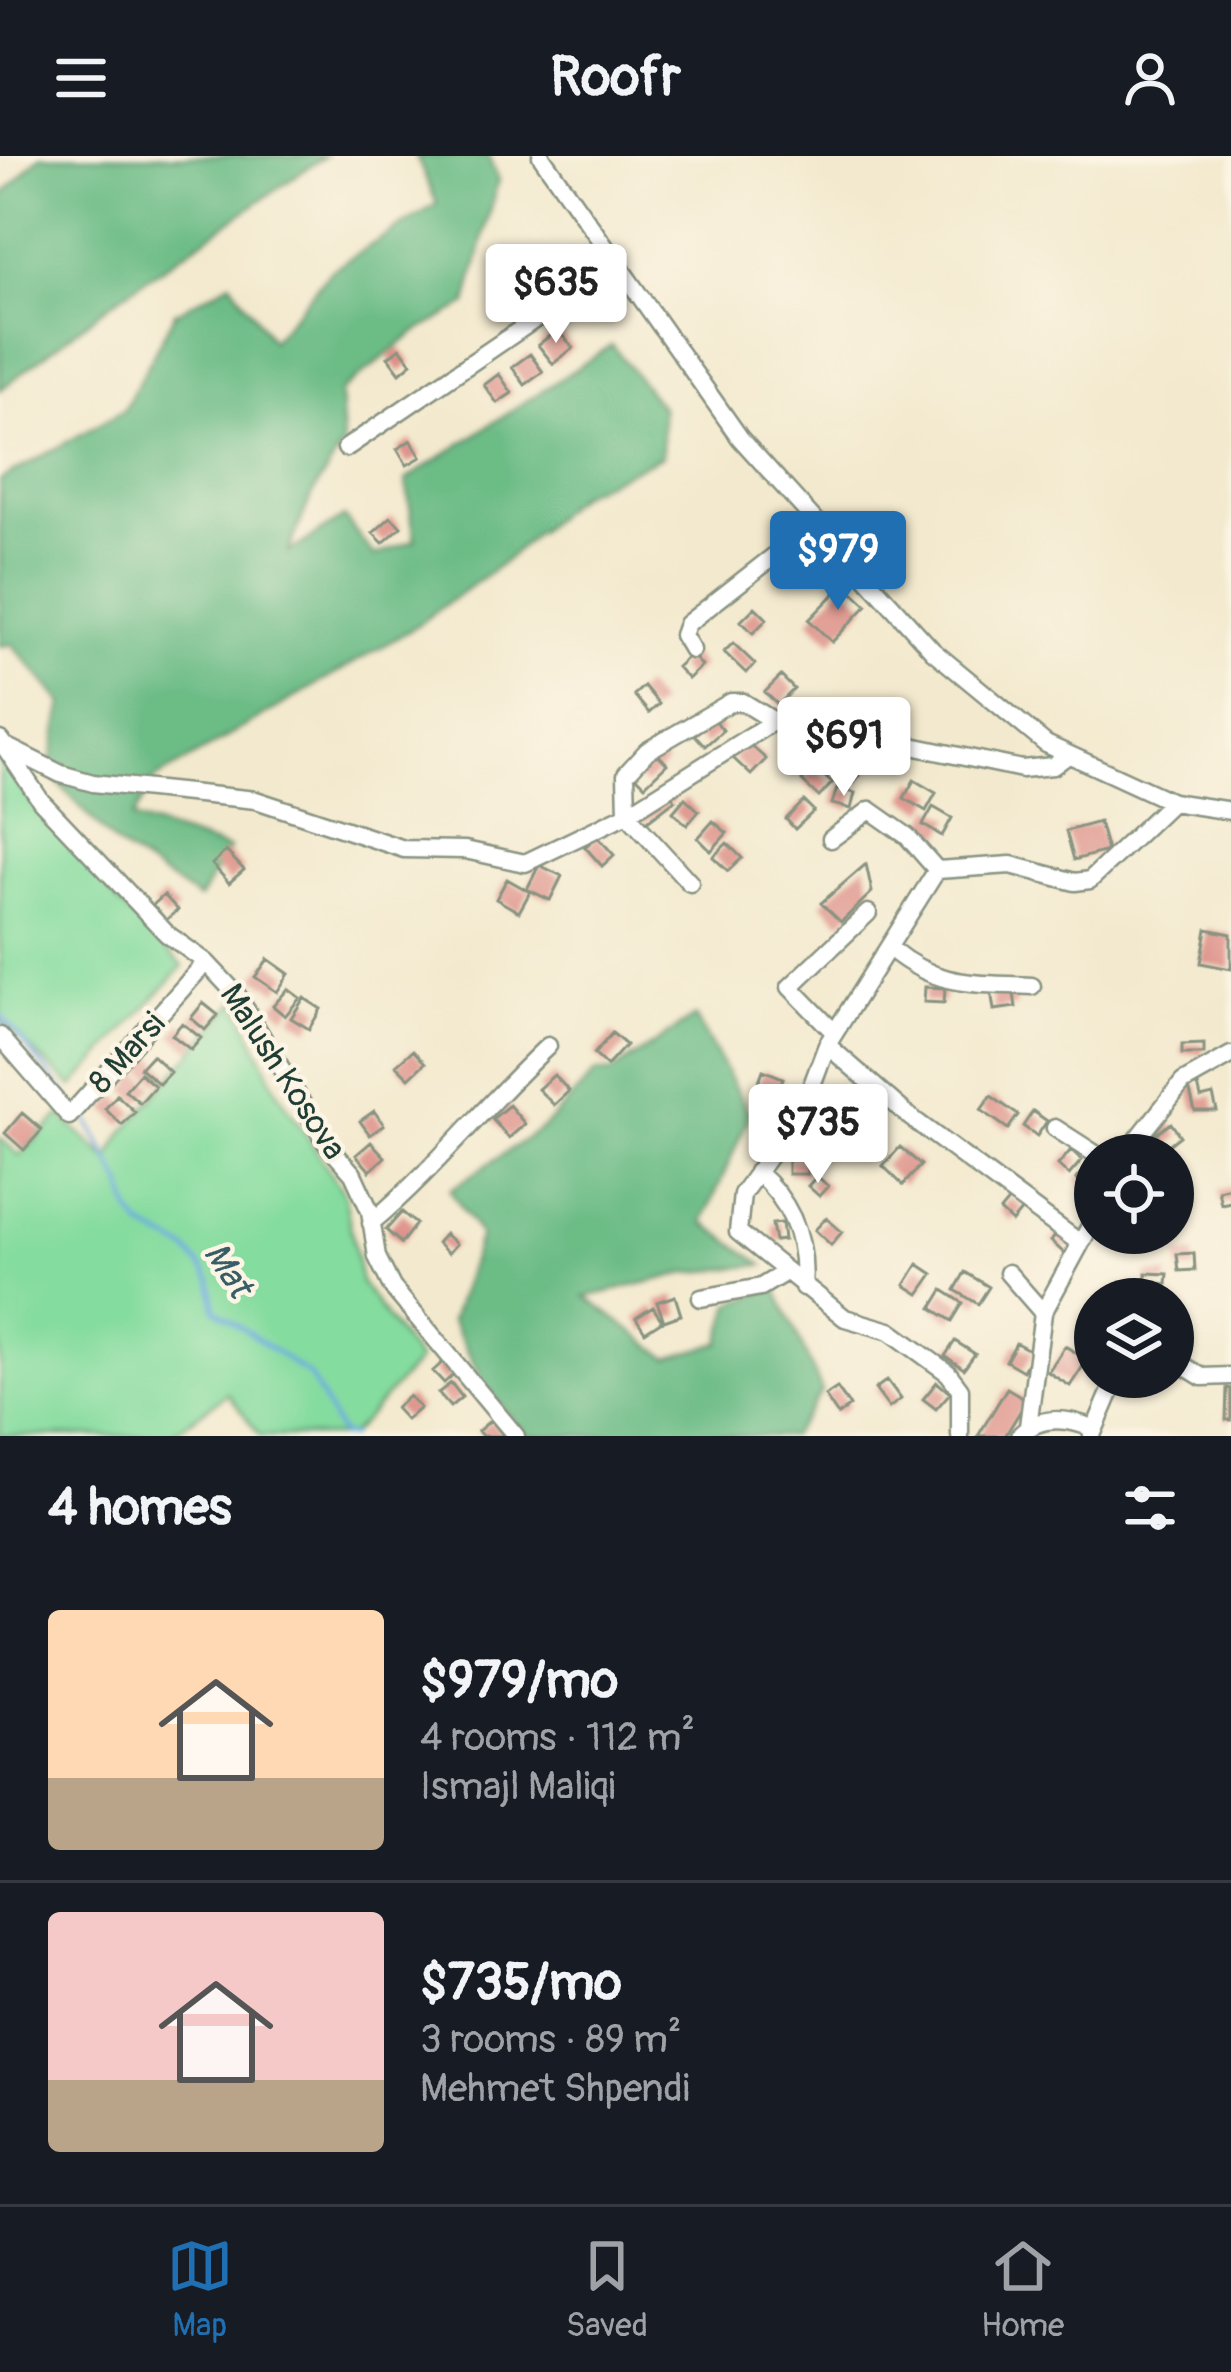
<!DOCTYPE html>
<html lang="en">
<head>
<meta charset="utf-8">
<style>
  :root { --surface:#171b24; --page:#242831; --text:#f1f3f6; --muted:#9ea1a6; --line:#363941; --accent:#1f6fb2 }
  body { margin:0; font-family:Pangolin,sans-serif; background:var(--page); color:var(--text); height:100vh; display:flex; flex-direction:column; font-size:45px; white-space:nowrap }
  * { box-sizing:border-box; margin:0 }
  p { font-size:39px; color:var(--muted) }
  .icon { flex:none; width:66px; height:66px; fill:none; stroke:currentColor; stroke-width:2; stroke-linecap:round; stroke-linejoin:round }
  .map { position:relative; height:1280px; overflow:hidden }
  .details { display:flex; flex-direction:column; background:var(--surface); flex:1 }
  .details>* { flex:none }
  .tools { position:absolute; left:1074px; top:978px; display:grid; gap:24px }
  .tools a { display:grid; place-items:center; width:120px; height:120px; border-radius:50%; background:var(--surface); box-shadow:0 3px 9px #0004; font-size:60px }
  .price { position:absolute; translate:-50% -102px; padding:0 27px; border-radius:12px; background:#fff; color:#222; font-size:39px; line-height:78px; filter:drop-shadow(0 3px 6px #0008) }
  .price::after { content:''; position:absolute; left:50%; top:72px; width:36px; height:27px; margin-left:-18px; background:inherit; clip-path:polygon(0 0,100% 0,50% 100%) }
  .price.selected { background:var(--accent); color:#fff }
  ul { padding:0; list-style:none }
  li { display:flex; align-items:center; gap:36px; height:300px; padding:0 48px }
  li+li { border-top:3px solid var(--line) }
  li span { display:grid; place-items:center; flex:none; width:336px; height:240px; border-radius:12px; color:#555 }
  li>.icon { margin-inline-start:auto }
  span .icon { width:144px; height:144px; fill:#fffc; stroke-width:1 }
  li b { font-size:51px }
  h2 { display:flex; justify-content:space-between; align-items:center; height:144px; padding:0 48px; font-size:51px }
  header { display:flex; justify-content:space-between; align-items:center; height:156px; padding:0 48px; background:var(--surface); font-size:54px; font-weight:700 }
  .tab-bar { display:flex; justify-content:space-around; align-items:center; height:168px; border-top:3px solid var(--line); background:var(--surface); font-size:33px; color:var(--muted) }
  .tab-bar a { display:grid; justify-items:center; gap:6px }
  .tab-bar .selected { color:var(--accent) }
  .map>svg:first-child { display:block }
  .green { fill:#85dc9f; stroke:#528c6a; stroke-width:3 }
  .forest { fill:#6cbc86; stroke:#467c5d; stroke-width:3 }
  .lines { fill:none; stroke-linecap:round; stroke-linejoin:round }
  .stream { stroke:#6eaadf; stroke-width:4.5 }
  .building { fill:#dd9088 }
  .minor-casing { stroke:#899381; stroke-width:21 }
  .minor { stroke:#fff; stroke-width:16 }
  .labels { text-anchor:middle; stroke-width:9; stroke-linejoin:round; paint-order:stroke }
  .street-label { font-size:33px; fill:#1f3d34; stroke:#fcf5e5 }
  .water-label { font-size:36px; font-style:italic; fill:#375e67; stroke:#fcf5e5 }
</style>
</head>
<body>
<header><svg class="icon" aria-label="menu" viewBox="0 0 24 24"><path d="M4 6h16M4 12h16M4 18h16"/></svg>Roofr<svg class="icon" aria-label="person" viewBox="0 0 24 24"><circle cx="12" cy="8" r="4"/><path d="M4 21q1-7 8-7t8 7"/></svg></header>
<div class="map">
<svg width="1231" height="1280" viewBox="0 0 1231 1280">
  <rect width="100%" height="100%" fill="#fcf5e5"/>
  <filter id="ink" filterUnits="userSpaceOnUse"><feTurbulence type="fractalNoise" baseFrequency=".00833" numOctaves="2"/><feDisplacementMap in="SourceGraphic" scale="24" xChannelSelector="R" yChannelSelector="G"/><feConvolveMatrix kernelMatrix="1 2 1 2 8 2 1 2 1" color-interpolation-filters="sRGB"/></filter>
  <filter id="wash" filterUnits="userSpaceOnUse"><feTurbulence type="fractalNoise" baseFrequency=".004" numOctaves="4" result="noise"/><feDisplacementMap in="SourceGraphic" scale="48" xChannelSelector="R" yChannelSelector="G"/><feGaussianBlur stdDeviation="2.7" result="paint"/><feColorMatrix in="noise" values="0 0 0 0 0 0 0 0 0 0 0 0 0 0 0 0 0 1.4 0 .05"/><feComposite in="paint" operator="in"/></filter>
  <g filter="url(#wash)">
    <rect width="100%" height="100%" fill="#f3e9ce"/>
    <path class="green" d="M0 601 118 746 183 810 73 931 0 865Z
      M236 845 276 933 344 1037 361 1127 418 1205 350 1280H260L228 1237 169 1280H0V982L20 1000 60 959 108 1004 122 978Z"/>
    <path class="forest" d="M40 0H325L111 147 0 234V42Z
      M416 0H488L498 24 467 148 413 178 340 236 343 289 311 340 288 397 344 361 374 400 415 384 406 324 612 189 662 252V300L579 338 505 405 410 474 155 623 132 663 229 693 199 743 116 689 49 617 63 547 12 488 0 490V324L124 254 175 157 231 126 272 185 331 114 437 48Z
      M695 861 750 958 703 1066 763 1109 686 1117 586 1141 668 1202 720 1187 731 1148 776 1132 822 1235 791 1280H527L488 1234 451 1165 480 1079 450 1034 545 970 596 916 610 917Z"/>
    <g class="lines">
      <path class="stream" d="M0 858 71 945
        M84 957 123 1030 130 1055 141 1070 187 1094 200 1109 211 1124 215 1153 310 1220 341 1279 351 1280"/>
    </g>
    <g id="blocks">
      <path class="building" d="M558 173 573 192 553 208 538 189Z
        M400 192 412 207 400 217 388 201Z
        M530 198 543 216 525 229 512 211Z
        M499 218 512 237 497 247 484 229Z
        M411 284 421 301 407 309 397 293Z
        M391 361 401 371 383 387 373 377Z
        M844 428 867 449 832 486 809 464Z
        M755 451 767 463 753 477 741 465Z
        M733 487 755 508 746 517 724 496Z
        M691 498 702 510 688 523 677 511Z
        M781 520 794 533 778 549 765 536Z
        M644 530 659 548 649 557 634 539Z
        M713 562 723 574 705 590 695 579Z
        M748 587 766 603 751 619 733 602Z
        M653 593 667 608 645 629 631 615Z
        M850 594 868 607 854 627 835 613Z
        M814 611 832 627 819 641 802 625Z
        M914 624 936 637 926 655 904 642Z
        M837 632 855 637 851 653 832 648Z
        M668 634 675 644 645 667 638 658Z
        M685 642 699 655 687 669 673 656Z
        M804 645 814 655 795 673 786 663Z
        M933 651 952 662 942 680 923 669Z
        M713 665 727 677 711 695 698 682Z
        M1099 666 1107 695 1074 704 1066 675Z
        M597 680 614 699 602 710 585 691Z
        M727 687 742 702 728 715 713 701Z
        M226 695 244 714 229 727 212 708Z
        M866 708 872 736 841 766 821 747Z
        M539 709 562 720 550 744 527 733Z
        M507 723 530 736 519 756 496 743Z
        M164 739 178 754 166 764 153 749Z
        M1207 773 1231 778V813L1201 807Z
        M268 803 289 818 277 836 255 821Z
        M925 831 945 832 944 847 924 846Z
        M1013 831 1016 851 994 854 991 835Z
        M288 833 300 842 285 860 273 850Z
        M304 842 321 853 309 873 291 862Z
        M203 847 218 859 205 874 191 862Z
        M182 867 201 882 191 894 172 879Z
        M612 877 626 889 607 910 594 898Z
        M1204 888V898H1182V889Z
        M413 894 425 907 409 922 396 909Z
        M152 899 170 916 159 928 140 912Z
        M763 914 783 922 775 943 755 936Z
        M140 917 155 930 140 947 125 934Z
        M554 919 569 935 554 949 538 933Z
        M1198 929 1201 942 1213 939 1217 955H1195L1189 932Z
        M117 939 135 956 122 969 105 953Z
        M991 940 1018 959 1008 973 981 954Z
        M509 949 525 968 509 982 492 963Z
        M374 955 384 969 370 979 360 965Z
        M1033 955 1047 965 1037 980 1023 970Z
        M22 957 42 974 24 994 5 977Z
        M1171 967 1180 980 1166 991 1156 978Z
        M371 986 385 1001 370 1015 356 999Z
        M900 991 921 1009 903 1029 883 1010Z
        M1071 994 1082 1004 1069 1019 1058 1009Z
        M788 1004H807V1018H788Z
        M1080 1018 1095 1031V1040L1076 1023Z
        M817 1020 828 1030 819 1040 808 1030Z
        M1231 1031V1046L1221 1048 1218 1034Z
        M1011 1042 1023 1053 1012 1066 1000 1055Z
        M402 1056 416 1068 401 1087 386 1074Z
        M826 1062 842 1076 831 1089 815 1074Z
        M782 1067 784 1084 775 1085 772 1068Z
        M1060 1074 1074 1086 1064 1097 1051 1085Z
        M445 1078 456 1088 448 1097 437 1087Z
        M1194 1097 1195 1114 1179 1115 1177 1098Z
        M918 1108 933 1118 919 1138 905 1129Z
        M965 1116 989 1131 978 1148 955 1134Z
        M1146 1117 1168 1118 1167 1128 1146 1126Z
        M943 1134 963 1147 952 1165 932 1152Z
        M675 1140 681 1159 664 1165 657 1146Z
        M653 1151 662 1165 645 1176 636 1162Z
        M955 1185 975 1198 964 1213 945 1200Z
        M1016 1187 1033 1196 1023 1215 1006 1205Z
        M1065 1190 1087 1204 1070 1230 1048 1216Z
        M444 1205 455 1217 444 1227 433 1215Z
        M887 1224 901 1243 889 1252 875 1233Z
        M937 1226 950 1237 936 1253 923 1243Z
        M451 1227 462 1241 450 1251 438 1237Z
        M837 1232 850 1250 838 1259 825 1240Z
        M1007 1232 1027 1244 1005 1280H978Z
        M1227 1232 1231 1233V1264H1226Z
        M409 1240 420 1252 406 1264 395 1252Z
        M491 1264 504 1280H482L478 1275Z"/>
    </g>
  </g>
  <g filter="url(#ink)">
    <use href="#blocks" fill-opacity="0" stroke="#899381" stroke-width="3"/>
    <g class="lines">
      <g class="minor-casing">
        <path id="minor" d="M541 0 740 282 933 495 1046 588 1172 646 1231 655
          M346 292 615 109
          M692 494 683 479 687 468 815 368
          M0 584 41 645 167 778 206 806 237 839 326 987 353 1018 370 1055 377 1101 392 1131 516 1280
          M7 591 61 618 93 627 256 644 404 693 465 694 525 707 627 658 774 565
          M831 683 870 654 907 680 937 714
          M690 727 627 658 626 618 647 595 731 546H743L805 584 902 588 1022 613 1053 610 1068 599
          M891 793C938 832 975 827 1032 830
          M832 874 790 831 868 757
          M0 880 69 960 206 806
          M827 889 803 953 742 1038 738 1076 845 1162 890 1175 948 1217 960 1233V1280
          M1055 972 1097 999
          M1125 999 1183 926 1231 899
          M757 1016C791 1046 807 1085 803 1131
          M371 1067C435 1013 487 947 548 890
          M1080 1087 910 961 827 889 937 714 1011 709 1075 726 1090 724 1172 646
          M1008 1117 1043 1157
          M701 1142 761 1131 784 1117
          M1173 1203 1202 1221 1231 1220
          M1028 1270 1043 1157 1095 1061
          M1092 1279 1117 1221
          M1019 1280C1039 1259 1067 1262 1092 1272"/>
      </g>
      <use href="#minor" class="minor"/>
    </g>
  </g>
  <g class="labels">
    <g class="street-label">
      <text transform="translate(126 896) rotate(-48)" y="12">8 Marsi</text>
      <text transform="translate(284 915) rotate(57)" y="12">Malush Kosova</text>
    </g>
    <g class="water-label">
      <text transform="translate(229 1113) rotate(57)" y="13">Mat</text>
    </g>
  </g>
</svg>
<div class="tools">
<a><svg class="icon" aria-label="locate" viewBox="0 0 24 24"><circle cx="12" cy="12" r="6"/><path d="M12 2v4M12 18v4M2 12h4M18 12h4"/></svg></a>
<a><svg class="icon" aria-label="layers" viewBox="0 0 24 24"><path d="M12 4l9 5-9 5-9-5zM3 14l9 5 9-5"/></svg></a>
</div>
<b class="price" style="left:556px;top:190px">$635</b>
<b class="price selected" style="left:838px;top:457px">$979</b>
<b class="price" style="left:844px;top:643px">$691</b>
<b class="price" style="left:818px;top:1030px">$735</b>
</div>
<section class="details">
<h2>4 homes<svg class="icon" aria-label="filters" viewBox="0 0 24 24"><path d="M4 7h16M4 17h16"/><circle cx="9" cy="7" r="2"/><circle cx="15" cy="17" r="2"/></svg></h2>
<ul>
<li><span style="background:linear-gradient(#ffd9b3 70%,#b9a48a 0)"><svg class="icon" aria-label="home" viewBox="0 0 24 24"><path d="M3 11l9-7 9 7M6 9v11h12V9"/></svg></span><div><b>$979/mo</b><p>4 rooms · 112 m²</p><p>Ismajl Maliqi</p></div></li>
<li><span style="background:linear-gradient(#f6c9c9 70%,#b9a48a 0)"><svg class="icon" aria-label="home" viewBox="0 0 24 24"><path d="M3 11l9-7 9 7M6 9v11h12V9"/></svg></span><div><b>$735/mo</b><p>3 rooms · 89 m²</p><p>Mehmet Shpendi</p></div></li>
</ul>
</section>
<nav class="tab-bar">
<a class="selected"><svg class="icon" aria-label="map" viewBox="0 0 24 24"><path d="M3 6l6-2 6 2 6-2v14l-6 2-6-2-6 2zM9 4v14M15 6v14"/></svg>Map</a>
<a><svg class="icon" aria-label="saved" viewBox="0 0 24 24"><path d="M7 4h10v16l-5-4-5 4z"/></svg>Saved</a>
<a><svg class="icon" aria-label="home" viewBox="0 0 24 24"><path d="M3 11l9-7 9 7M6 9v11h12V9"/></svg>Home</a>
</nav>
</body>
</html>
